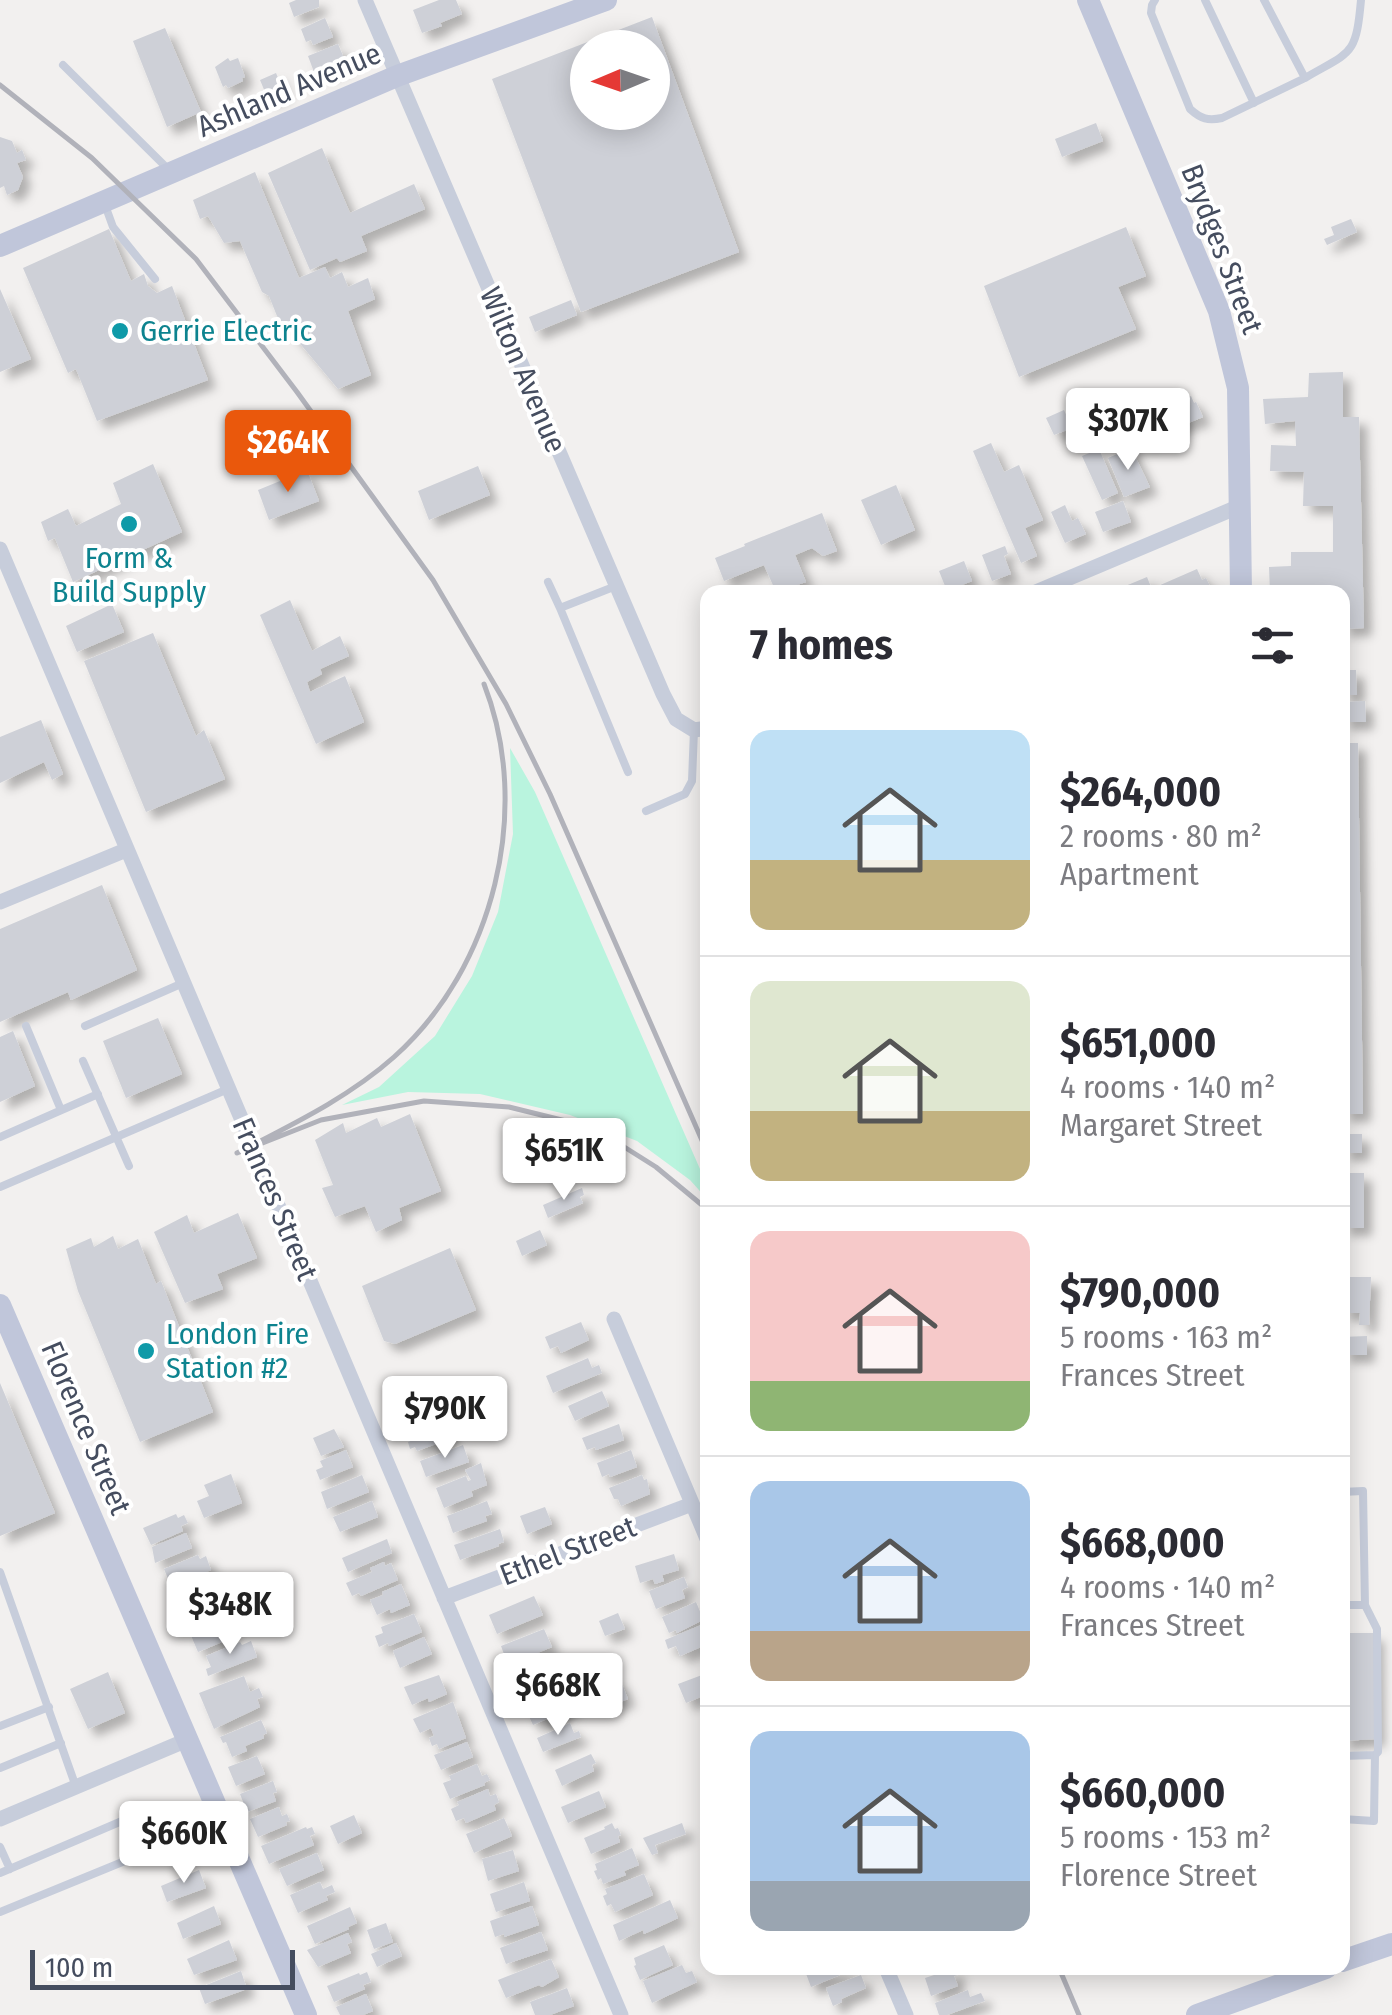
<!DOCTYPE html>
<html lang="en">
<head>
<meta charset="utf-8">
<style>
  :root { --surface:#fff; --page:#f7f7f7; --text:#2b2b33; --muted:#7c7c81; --line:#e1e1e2; --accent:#ea580c }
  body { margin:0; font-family:"Fira Sans Condensed",sans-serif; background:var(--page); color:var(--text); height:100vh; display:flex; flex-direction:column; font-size:38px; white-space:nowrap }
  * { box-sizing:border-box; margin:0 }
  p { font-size:32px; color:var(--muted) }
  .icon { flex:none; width:55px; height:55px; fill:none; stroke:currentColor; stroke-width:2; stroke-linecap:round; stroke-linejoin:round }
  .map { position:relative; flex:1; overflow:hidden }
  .panel { position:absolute; left:700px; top:585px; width:650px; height:1390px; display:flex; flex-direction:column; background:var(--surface); border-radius:20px; box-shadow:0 5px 25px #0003 }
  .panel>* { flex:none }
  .needle { width:65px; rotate:268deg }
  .controls { position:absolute; left:570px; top:30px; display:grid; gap:20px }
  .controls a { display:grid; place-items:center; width:100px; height:100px; border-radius:50%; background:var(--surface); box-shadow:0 5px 25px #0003; font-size:50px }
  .scale { position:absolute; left:30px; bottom:25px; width:265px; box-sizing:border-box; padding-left:10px; border:5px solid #454d5f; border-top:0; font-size:28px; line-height:35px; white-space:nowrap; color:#454d5f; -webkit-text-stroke:8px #fff; paint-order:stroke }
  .price { position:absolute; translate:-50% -85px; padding:0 22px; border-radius:10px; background:#fff; color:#222; font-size:32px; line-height:65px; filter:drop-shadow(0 2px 5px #0008) }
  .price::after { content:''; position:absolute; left:50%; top:60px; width:30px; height:22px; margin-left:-15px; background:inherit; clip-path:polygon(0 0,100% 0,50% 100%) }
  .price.current { background:var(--accent); color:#fff }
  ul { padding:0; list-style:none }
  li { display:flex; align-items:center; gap:30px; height:250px; padding:0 50px }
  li+li { border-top:2px solid var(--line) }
  li span { display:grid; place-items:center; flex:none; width:280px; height:200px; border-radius:20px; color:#555 }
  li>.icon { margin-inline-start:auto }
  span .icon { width:120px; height:120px; fill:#fffc; stroke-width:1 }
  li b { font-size:42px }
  h2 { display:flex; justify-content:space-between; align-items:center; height:120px; padding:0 50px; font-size:42px }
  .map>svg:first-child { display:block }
  .green { fill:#b9f4de }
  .building { fill:#ced0d7; fill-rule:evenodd; filter:url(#shadow) }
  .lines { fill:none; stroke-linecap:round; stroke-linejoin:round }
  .lane { stroke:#c7cddb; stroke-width:8 }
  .street { stroke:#c7cddb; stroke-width:15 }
  .secondary { stroke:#c0c6da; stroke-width:22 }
  .rail { stroke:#b1b2ba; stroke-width:5 }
  .culture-dot { fill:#0f9aa8; stroke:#fff; stroke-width:4 }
  .labels { text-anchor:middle; stroke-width:8; stroke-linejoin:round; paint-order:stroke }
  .street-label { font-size:30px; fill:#454d5f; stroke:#fff }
  .culture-label { font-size:30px; fill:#0d838f; stroke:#fff; text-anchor:start }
</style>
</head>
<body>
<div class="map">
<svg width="1392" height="2015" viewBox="0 0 1392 2015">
  <defs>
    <filter id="shadow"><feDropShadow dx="8" dy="8" stdDeviation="5" flood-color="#0004"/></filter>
  </defs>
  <rect width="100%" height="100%" fill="#f2f0ef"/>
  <path class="green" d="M510 748 535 792 707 1185V1199L690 1180 637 1141 570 1115 480 1094 408 1092 342 1105 379 1087 435 1036 472 976 498 912 513 834Z"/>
  <path class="building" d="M296 0H319V7L294 17 289 3Z
    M439 0H456L462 14 440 23 442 26 422 33 413 10Z
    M652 17 739 252 581 312 492 79ZM588 48H652V112H588Z
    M325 18 333 37 313 45 311 40 306 42 301 29Z
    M165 28 201 112 167 127 133 41Z
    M338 44 346 63 324 72 323 68 314 72 308 56Z
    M228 58 230 61 238 58 245 77 242 78 243 81 228 88 226 85 223 87 215 67Z
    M276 73 284 92 268 99 260 80Z
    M1096 123 1103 141 1062 157 1055 139Z
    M0 137 12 141 17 153 22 150 26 160 17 163 23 177 18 190 7 195 4 186 0 188Z
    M322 148 350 213 414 184 425 209 361 236 367 251 340 262 337 258 310 270 268 173Z
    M255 172 299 278 325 267 330 278 342 272 348 287 368 278 375 299 348 311 371 375 338 389 277 316 269 296 262 292 240 241 224 243 208 216 200 219 193 200Z
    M1351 219 1357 232 1327 245 1324 239 1334 235 1331 227Z
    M1126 227 1146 276 1118 287 1136 329 1019 377 984 286Z
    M109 229 131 281 144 274 148 286 157 293 172 286 208 380 97 421 76 369 68 373 23 268Z
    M0 289 31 359 0 372Z
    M571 300 577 315 535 332 529 317Z
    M1343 372V417H1359L1364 628 1342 629V592H1270L1269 567 1291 566V552H1333V506H1303L1304 472 1270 471 1271 445 1296 446 1295 421 1265 424 1263 399 1308 397 1309 373Z
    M1191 396 1194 403 1196 402 1203 417 1144 441 1134 416 1177 398 1179 401Z
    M1064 410 1072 428 1054 435 1046 418Z
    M991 443 1004 472 1019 465 1043 520 1025 528 1037 556 1021 563 973 451Z
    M1131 448 1150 487 1124 497 1108 458Z
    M1099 449 1118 493 1102 500 1082 456Z
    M153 464 182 532 73 582 55 538 48 541 41 522 68 509 76 526 121 504 113 483Z
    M478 466 490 495 429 520 418 491Z
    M307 470 319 501 269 520 258 490Z
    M896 485 915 530 881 545 861 500Z
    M1123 501 1131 522 1103 532 1095 512Z
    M1065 505 1072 521 1078 518 1086 534 1065 543 1051 512Z
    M822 513 837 551 823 556 812 548 795 555 806 582 776 592 764 565 724 581 715 558 745 546 744 544Z
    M1005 546 1008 554 1004 556 1011 574 992 581 982 555Z
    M964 561 972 581 947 591 939 571Z
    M1197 569 1202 580 1206 578 1210 586 1195 592H1160L1158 586Z
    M1147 577 1153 592H1111Z
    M290 600 312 651 340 636 349 656 320 669 322 674 307 682 310 692 345 676 364 722 316 744 260 615Z
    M112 604 124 632 77 652 66 626Z
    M153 633 196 736 204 730 225 779 146 812 84 661Z
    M1342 670H1356L1357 695H1342Z
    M1365 701 1366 722H1342V702Z
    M41 720 63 774 52 780 44 762 0 783V737Z
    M1342 743H1358L1363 1114H1342Z
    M102 885 137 970 71 1000 68 992 0 1022V929Z
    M158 1018 182 1074 126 1098 103 1041Z
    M13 1031 35 1086 0 1102V1037Z
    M410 1114 441 1191 399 1208 402 1220 376 1232 365 1206 335 1217 322 1188 333 1185 315 1140 343 1123 346 1133 377 1118 381 1127Z
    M1342 1134H1362V1153H1342Z
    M1342 1173H1364V1228H1342Z
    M582 1188 584 1195 580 1197 583 1203 548 1218 543 1205Z
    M238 1213 257 1258 217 1274 223 1289 185 1303 154 1232 187 1215 194 1233Z
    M540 1230 547 1245 522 1256 516 1241Z
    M113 1236 118 1249 138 1239 156 1284 161 1281 213 1412 140 1442 78 1291 66 1249 91 1238 94 1247Z
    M450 1248 476 1310 395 1344 384 1341 362 1286Z
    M1349 1277H1371L1369 1325H1359L1360 1313H1342V1296H1349Z
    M581 1322 589 1340 561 1353 558 1346 550 1349 545 1337Z
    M1367 1336V1355H1342V1337Z
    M588 1358 592 1368 599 1365 602 1373 553 1393 546 1376Z
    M0 1383 55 1513 0 1536Z
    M429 1387 436 1403 403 1417 396 1401Z
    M602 1391 609 1406 575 1421 568 1406Z
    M460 1406 463 1413 446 1422 451 1435 446 1437 447 1440 417 1451 415 1447 410 1449 408 1442 413 1440 410 1433 436 1424 433 1416Z
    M619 1424 624 1440 596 1450 595 1447 587 1450 582 1438Z
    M334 1429 344 1447 321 1456 313 1438Z
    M463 1445 469 1462 426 1477 420 1461Z
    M346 1450 353 1467 320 1480 316 1470 323 1467 320 1461Z
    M631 1450 637 1467 610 1477 609 1474 602 1477 597 1463Z
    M481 1463 487 1485 471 1491 473 1496 444 1508 436 1488 466 1476 468 1481 471 1480 465 1470Z
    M231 1474 242 1503 204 1518 197 1501 209 1496 204 1485Z
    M362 1475 369 1492 327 1509 321 1492Z
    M642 1475 644 1480 647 1479 650 1494 621 1506 618 1499H614L609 1488Z
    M372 1501 378 1517 340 1532 333 1517Z
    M487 1501 492 1514 485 1516 487 1521 453 1533 447 1516Z
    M545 1507 552 1524 527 1534 520 1516Z
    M176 1514 178 1518 184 1515 188 1523 181 1526 183 1531 151 1545 143 1528Z
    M500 1529 504 1542 498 1544 499 1546 460 1560 454 1545Z
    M186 1533 192 1548 155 1563 152 1547Z
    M387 1539 392 1553 348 1572 342 1558Z
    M674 1554 679 1570 662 1575 664 1581 655 1584 653 1579 640 1583 635 1566Z
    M198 1555 200 1559 206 1556 211 1570 171 1586 164 1569Z
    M384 1562 385 1566 391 1563 398 1580 361 1596 359 1593 352 1596 346 1583 372 1572 370 1568Z
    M684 1577 688 1587 682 1590 685 1598 656 1609 649 1591Z
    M401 1584 410 1605 391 1613 390 1609 377 1615 370 1600 383 1595 382 1592Z
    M236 1587 243 1602 216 1613 210 1598Z
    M199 1591 206 1610 177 1621 170 1602Z
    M534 1596 543 1615 497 1634 489 1615Z
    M696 1602 701 1614 704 1612 707 1618 677 1633 676 1630 669 1633 662 1617Z
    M618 1613 625 1629 605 1636 599 1621Z
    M414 1614 422 1632 389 1646 388 1643 379 1647 375 1636 383 1633 381 1627Z
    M219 1621 227 1640 198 1652 190 1633Z
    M706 1623 708 1644 680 1656 676 1646 668 1649 665 1640Z
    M544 1629 552 1647 508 1665 501 1646Z
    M1342 1633H1376L1377 1739 1342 1741Z
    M424 1637 432 1654 400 1668 393 1651Z
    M251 1641 257 1657 208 1676 206 1669 211 1667 206 1656 240 1642 242 1645Z
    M548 1659 557 1679 523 1695 522 1692 519 1694 511 1678Z
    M108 1672 125 1713 88 1729 70 1689Z
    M439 1675 447 1694 429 1702 428 1698 412 1705 404 1687Z
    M702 1675 703 1678 708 1676V1694L686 1703 678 1684Z
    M244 1676 250 1692 259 1688 263 1697 257 1699 260 1707 214 1729 199 1693Z
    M620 1679 628 1699 610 1706 602 1686Z
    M566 1695 572 1708 533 1725 526 1710Z
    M453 1702 466 1738 439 1749 437 1744 432 1746 429 1738 434 1736 431 1728 420 1733 413 1719Z
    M261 1720 267 1733 263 1735 264 1738 245 1746 247 1751 232 1757 226 1742 223 1743 220 1737Z
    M570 1723 574 1733 579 1731 581 1737 543 1752 537 1738Z
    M467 1742 473 1757 441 1770 434 1755Z
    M591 1754 596 1763 592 1765 594 1771 562 1786 555 1770Z
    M257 1756 265 1774 236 1786 228 1767Z
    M477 1764 482 1776 487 1774 490 1780 484 1783 485 1785 450 1799 443 1783 451 1780 449 1776Z
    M273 1781 277 1792 273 1793 276 1801 247 1812 240 1794Z
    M488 1789 490 1796 496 1794 499 1802 494 1805 496 1810 466 1823 464 1818 456 1821 451 1809 459 1805 457 1802Z
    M599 1791 606 1807 568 1823 561 1807Z
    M279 1807 282 1816 287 1814 290 1821 286 1822 287 1825 258 1837 250 1819Z
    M354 1815 362 1833 338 1844 330 1826Z
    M504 1818 512 1836 474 1853 466 1834Z
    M612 1823 615 1829 618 1828 621 1835 618 1836 620 1842 591 1854 584 1838 605 1829 604 1827Z
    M682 1823 686 1834 655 1845 658 1853 652 1855 643 1838Z
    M306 1827 307 1829 312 1827 315 1834 310 1836 314 1845 269 1864 261 1846Z
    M632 1848 639 1865 624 1871 626 1875 603 1884 601 1878 598 1880 594 1871 597 1870 595 1864Z
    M513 1850 519 1871 488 1881 482 1859Z
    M317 1853 324 1870 287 1886 279 1869Z
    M199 1870 206 1888 167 1902 161 1886Z
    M644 1874 653 1895 615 1912 611 1904 607 1906 603 1896 607 1894 605 1889Z
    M320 1882 323 1889 332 1885 335 1892 326 1896 328 1900 298 1913 290 1895Z
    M524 1882 530 1901 496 1912 490 1894Z
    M670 1900 678 1918 644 1934 643 1930 619 1941 613 1925Z
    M214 1906 221 1924 183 1939 177 1923Z
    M532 1906 539 1925 504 1937V1934L495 1937 490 1921Z
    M350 1907 357 1923 348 1927 349 1929 315 1944 307 1926Z
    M386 1923 393 1942 374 1949 367 1930Z
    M541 1932 548 1950 506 1964 500 1948Z
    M348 1933 352 1942 347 1944 351 1953 318 1967 307 1950Z
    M229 1940 237 1960 194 1975 187 1959Z
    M396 1943 402 1956 377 1967 371 1954Z
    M664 1945 673 1965 640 1980 634 1966 636 1965 634 1958Z
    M551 1959 559 1977 542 1987 539 1985 506 1998 498 1980Z
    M682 1965 686 1973 692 1971 697 1982 652 2003 643 1981Z
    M812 1968H857L811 1987 805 1971Z
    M955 1968 958 1975 954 1976 958 1986 931 1996 925 1978Z
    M241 1971 247 1989 205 2004 199 1988Z
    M367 1972 371 1982 363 1985 365 1989 334 2002 327 1986 359 1973 360 1975Z
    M861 1975 866 1988 841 1999 842 2002 833 2006 826 1988Z
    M567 1988 574 2006 550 2015H535L530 2002Z
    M968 1990 970 1997 981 1993 985 2001 947 2015H939L935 2003Z
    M366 1994 373 2011 363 2015H340L336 2007Z"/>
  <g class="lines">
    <path class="lane" d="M1155 0 1152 5 1151 13 1190 109C1201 119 1208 121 1222 118L1305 78 1264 0
      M1205 0 1254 103
      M63 65 168 169
      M1305 78C1351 51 1356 57 1361 0
      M105 205 113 227 155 279
      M548 582 560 608
      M616 586 560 608 628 772
      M646 811 685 794 692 781 694 730
      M26 1026 61 1110
      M85 1026 183 983
      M83 1061 129 1166
      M0 1137 98 1094
      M0 1187 228 1089
      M1342 1492 1363 1491 1365 1605H1342
      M0 1572 76 1787
      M1365 1605 1377 1629 1378 1752 1375 1755
      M0 1726 49 1707
      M1342 1756 1375 1755 1374 1821 1342 1819
      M0 1768 61 1743
      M0 1847 10 1869
      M0 1873 143 1812 159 1847 0 1912"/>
    <path class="street" d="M365 0 663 694 676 719 694 730 708 728
      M0 549 621 2015
      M1036 592 1240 506
      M0 902 126 850
      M614 1319 708 1541
      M444 1598 692 1504
      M0 1819 187 1740
      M886 1968 906 2015"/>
    <path class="secondary" d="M1088 0 1219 311 1238 388 1241 592
      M0 246 397 76 606 0
      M0 1305 306 2015
      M1342 1961 1392 1944
      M1197 2015 1326 1968"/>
    <path class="rail" d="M0 85 92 158 196 259 297 392 433 580 506 704 550 794 708 1154
      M484 684C533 809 494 968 394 1057 348 1098 291 1125 237 1153L321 1120 424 1101 509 1107 582 1125 610 1138 656 1167 708 1210
      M1059 1968 1079 2015"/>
  </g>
  <g class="culture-dot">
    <circle cx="120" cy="331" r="10"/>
    <circle cx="129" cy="524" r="10"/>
    <circle cx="146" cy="1351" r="10"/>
  </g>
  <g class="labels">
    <g class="street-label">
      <text transform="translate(289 90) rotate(-23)" y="10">Ashland Avenue</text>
      <text transform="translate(1222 249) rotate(69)" y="10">Brydges Street</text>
      <text transform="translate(523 370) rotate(67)" y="10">Wilton Avenue</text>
      <text transform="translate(275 1199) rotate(67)" y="10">Frances Street</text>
      <text transform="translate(86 1428) rotate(67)" y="10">Florence Street</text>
      <text transform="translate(568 1551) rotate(-21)" y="10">Ethel Street</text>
    </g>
    <g class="culture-label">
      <text x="140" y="341">Gerrie Electric</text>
      <text x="129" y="568" text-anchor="middle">Form &amp;<tspan x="129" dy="34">Build Supply</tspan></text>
      <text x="166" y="1344">London Fire<tspan x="166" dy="34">Station #2</tspan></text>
    </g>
  </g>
</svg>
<div class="controls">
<a><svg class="needle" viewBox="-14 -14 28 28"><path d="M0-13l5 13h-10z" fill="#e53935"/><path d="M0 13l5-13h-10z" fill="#7c7c81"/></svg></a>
</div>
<div class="scale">100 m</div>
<b class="price" style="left:1128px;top:473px">$307K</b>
<b class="price current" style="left:288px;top:495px">$264K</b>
<b class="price" style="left:564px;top:1203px">$651K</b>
<b class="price" style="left:445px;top:1461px">$790K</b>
<b class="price" style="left:230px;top:1657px">$348K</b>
<b class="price" style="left:558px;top:1738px">$668K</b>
<b class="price" style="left:184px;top:1886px">$660K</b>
<section class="panel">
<h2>7 homes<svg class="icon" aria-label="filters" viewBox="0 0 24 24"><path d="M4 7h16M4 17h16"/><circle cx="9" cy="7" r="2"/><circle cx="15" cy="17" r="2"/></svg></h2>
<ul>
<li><span style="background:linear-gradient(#bfe0f5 65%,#c2b280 0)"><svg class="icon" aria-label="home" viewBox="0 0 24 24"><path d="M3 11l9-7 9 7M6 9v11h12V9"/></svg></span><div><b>$264,000</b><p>2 rooms · 80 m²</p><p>Apartment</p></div></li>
<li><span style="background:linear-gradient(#dfe7d0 65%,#c2b280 0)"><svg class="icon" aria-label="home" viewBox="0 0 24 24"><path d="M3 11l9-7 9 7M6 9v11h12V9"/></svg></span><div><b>$651,000</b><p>4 rooms · 140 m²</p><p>Margaret Street</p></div></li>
<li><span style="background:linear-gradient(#f6c9c9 75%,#8fb573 0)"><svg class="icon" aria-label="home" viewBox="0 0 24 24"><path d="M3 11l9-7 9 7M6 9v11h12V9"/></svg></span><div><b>$790,000</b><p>5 rooms · 163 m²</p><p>Frances Street</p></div></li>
<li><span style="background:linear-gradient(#a9c7e8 75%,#b9a48a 0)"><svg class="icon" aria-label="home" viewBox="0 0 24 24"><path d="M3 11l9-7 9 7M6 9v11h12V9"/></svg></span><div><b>$668,000</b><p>4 rooms · 140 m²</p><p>Frances Street</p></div></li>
<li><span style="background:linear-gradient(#a9c7e8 75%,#9aa5b1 0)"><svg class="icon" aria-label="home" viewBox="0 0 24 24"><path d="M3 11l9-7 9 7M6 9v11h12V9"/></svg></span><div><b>$660,000</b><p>5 rooms · 153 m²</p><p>Florence Street</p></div></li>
</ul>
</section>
</div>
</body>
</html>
